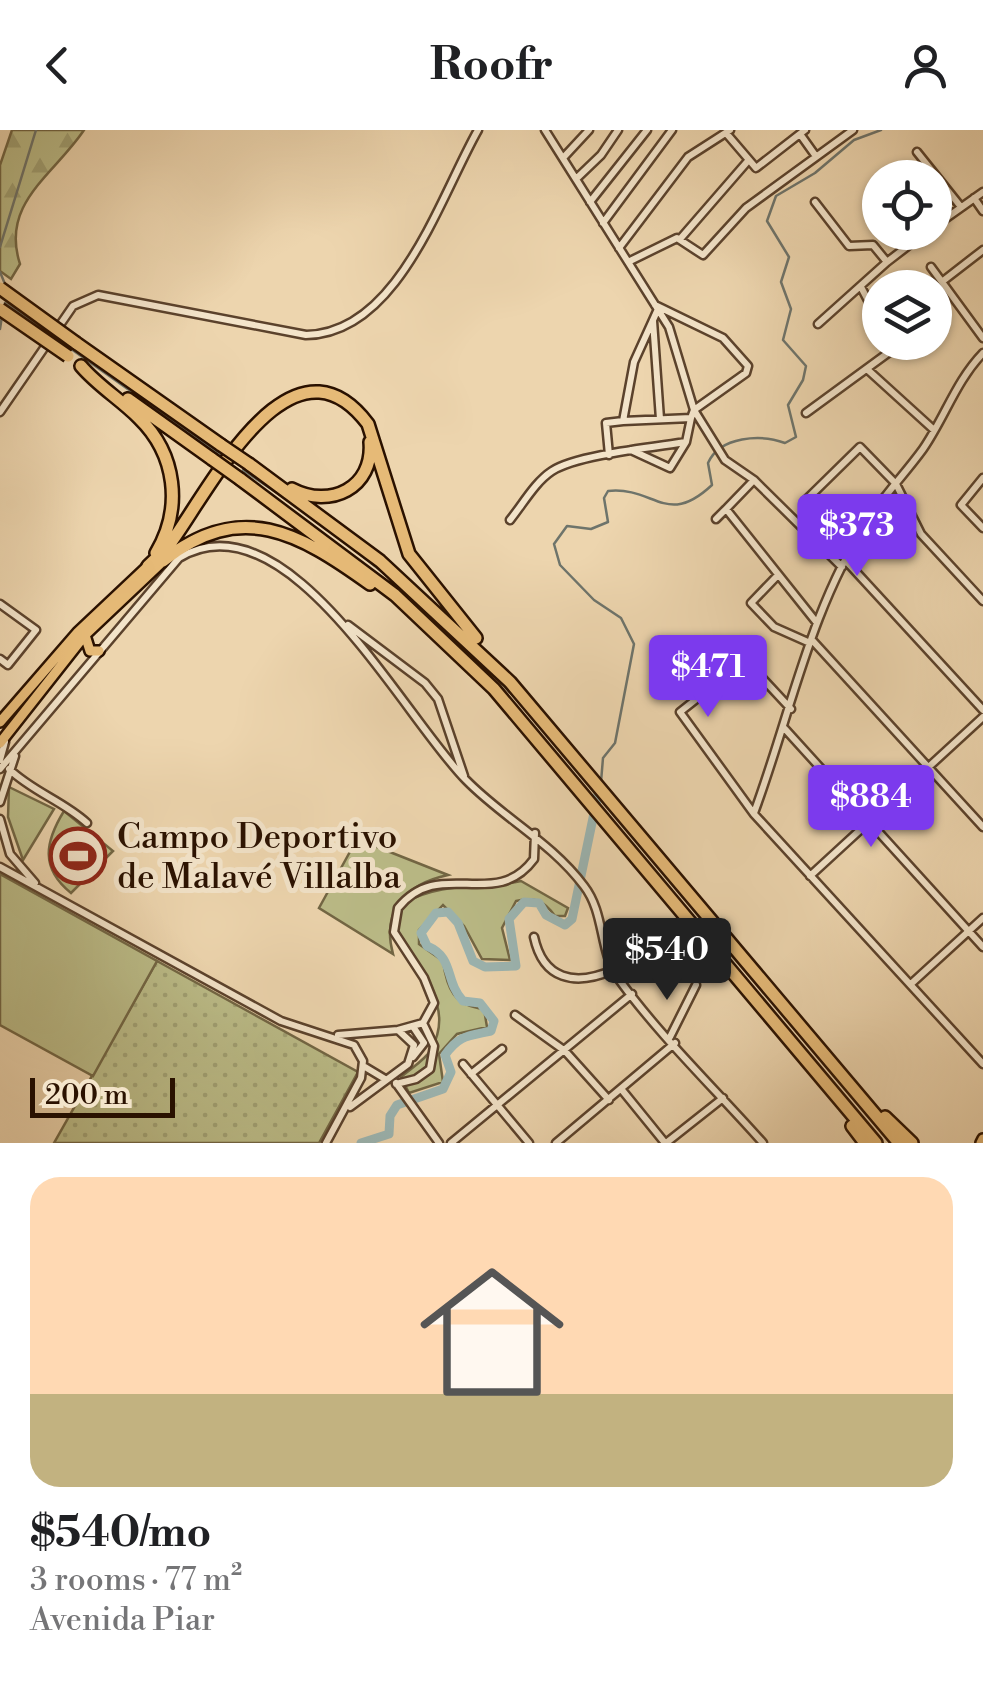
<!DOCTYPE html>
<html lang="en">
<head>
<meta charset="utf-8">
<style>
  :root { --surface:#fff; --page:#f2f2f2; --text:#202124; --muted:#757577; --line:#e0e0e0; --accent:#7c3aed }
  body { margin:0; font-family:"Libre Bodoni",serif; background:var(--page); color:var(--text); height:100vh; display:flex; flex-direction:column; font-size:38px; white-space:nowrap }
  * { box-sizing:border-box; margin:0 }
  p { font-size:32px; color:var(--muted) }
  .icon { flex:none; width:55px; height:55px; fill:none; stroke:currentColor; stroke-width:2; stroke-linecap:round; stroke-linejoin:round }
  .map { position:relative; height:1013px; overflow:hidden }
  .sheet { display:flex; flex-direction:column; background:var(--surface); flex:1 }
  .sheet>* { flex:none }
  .buttons { position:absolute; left:862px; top:30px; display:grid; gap:20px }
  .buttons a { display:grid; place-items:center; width:90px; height:90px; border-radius:50%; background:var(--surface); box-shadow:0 2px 8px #0004; font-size:50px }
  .scale { position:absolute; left:30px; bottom:25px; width:145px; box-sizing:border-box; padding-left:10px; border:5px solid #2a1100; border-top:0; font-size:28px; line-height:35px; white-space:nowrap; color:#2a1100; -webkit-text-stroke:8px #f3e4ca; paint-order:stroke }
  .price { position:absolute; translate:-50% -85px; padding:0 22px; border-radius:10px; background:var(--accent); color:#fff; font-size:32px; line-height:65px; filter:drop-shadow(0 2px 5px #0008) }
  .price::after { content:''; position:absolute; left:50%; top:60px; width:30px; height:22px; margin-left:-15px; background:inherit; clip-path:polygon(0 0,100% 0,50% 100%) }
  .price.on { background:#222; color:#fff }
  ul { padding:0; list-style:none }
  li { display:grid; align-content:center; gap:20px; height:530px; padding:0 30px }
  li+li { border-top:2px solid var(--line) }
  li span { display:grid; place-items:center; height:310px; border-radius:30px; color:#555 }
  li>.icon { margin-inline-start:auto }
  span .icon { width:180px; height:180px; fill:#fffc; stroke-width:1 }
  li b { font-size:42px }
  header { display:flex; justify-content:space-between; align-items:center; height:130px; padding:0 30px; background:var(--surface); font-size:45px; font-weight:800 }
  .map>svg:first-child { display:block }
  .grass { fill:url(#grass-dots); stroke:#726644; stroke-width:2.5 }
  .forest { fill:url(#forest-firs); stroke:#726644; stroke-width:2.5 }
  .park { fill:#bbbc88; stroke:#726644; stroke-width:2.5 }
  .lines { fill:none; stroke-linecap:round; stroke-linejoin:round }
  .stream { stroke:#6e746b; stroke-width:2.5 }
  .river { stroke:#9cb6b3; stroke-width:9 }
  .minor-casing { stroke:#5b422c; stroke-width:11 }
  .major-casing { stroke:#2a1100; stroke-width:14 }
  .highway-casing { stroke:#2a1100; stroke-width:16 }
  .minor { stroke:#f3e4ca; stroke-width:6 }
  .major { stroke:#e6ba77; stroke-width:9 }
  .highway { stroke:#e6ba77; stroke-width:11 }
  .highway-bridge-casing { stroke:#2a1100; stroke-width:16; stroke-linecap:butt }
  .highway-bridge { stroke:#e6ba77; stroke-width:11 }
  .labels { text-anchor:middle; stroke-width:10; stroke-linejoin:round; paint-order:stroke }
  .poi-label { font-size:35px; fill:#2a1100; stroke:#f3e4ca; text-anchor:start }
</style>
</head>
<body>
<header><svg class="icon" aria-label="back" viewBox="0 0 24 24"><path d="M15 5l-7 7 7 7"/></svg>Roofr<svg class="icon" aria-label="person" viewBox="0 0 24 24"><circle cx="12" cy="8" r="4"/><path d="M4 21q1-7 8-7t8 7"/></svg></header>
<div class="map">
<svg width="983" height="1013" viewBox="0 0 983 1013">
  <defs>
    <pattern id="grass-dots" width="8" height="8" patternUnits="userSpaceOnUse" patternTransform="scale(2.5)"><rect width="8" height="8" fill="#bbbc88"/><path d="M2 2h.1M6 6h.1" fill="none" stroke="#a1a174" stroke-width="1.8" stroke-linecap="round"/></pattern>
    <pattern id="forest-firs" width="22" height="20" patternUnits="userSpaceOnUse" patternTransform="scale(2.5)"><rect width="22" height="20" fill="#bbbc88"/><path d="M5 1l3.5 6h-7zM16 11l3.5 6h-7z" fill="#a1a174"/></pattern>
  </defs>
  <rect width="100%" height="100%" fill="#edd5ae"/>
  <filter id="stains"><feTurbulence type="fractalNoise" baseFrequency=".002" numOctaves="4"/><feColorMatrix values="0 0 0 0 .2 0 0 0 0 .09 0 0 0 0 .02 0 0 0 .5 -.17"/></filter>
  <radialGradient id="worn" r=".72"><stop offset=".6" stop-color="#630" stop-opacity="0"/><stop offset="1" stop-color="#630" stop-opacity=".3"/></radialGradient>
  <path class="grass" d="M157 831 358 942 319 1013H54Z"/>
  <path class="forest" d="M12 0H84C54 45 0 73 20 134L11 149 0 141V35Z"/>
  <path class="park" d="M9 657 54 679 23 730 8 687Z
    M64 681 113 721 71 763C40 738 45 712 64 681Z
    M357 709 448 745C406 754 381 780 393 824L319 778Z
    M0 744 157 831 93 946 0 895Z
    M521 751 568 778 565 786H555C544 771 535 766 516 771L502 798 510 830 482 829 464 796 443 775 419 800V814L443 831C447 859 454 876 484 879L487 897 457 904 439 924 443 952 409 963 401 947C410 939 425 930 431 920 462 863 396 834 397 795 398 788 402 779 405 772 450 750 475 761 521 751Z"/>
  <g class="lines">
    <path class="stream" d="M0 117 36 0
      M0 142 7 159
      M5 173 46 201
      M0 199 2 186
      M57 209 221 325
      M243 340 304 381
      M346 413 391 449
      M488 539 520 573
      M601 652 603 628 615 613 634 514 621 488 594 470 560 435 554 414 567 396 591 399 608 392 604 368 608 361C655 356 666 398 712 355L708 333C720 306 761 304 785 313L796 307 788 275 803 250 806 236 783 210 791 179 781 152 789 127 767 91 776 66 815 43 854 10 881 0"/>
    <path class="river" d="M361 1013 389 1004 390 986 397 975 443 959 451 942 445 925C459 905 468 906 491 901L494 891 480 873 463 871C444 850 455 828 427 816L421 803 436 783 448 782 458 793 473 831 485 837 516 836 509 789 524 772 539 773 546 785 565 795 572 789 598 664"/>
    <g class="minor-casing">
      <path id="minor" d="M545 0 669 197 694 280 725 330 754 350 842 437
        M726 3 756 38 805 0
        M800 4 815 25
        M917 22 961 77
        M563 28 589 0
        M576 49 601 25 618 0
        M974 68 983 81
        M590 72 647 0
        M815 72 849 116 873 115 887 132 926 102
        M603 93 672 0
        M935 96 983 62
        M681 108 747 32
        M619 118 688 27 730 0
        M628 132 677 108 703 125 746 78 853 0
        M931 137 983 208
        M943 151 983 120
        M861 157 880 193
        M655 175 723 208 748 236 746 243 694 280 691 288
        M653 191 660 289
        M818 194 887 132
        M868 240 934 300
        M0 282 73 176 98 165 306 205C398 204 440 67 478 0
        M806 283 903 212
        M623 291 691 288 686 312
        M609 325 606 293 623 291 634 232 658 179
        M983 348 961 375 983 398
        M754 350 726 379 817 493
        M805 371 860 317 896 354 921 404 983 471
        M716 389 726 379
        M510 390C523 374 535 352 552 341 576 325 655 317 686 312L670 338 631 320
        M846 431 983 580
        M778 445 751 473 774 497 810 513
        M0 474 36 500 8 535 0 529
        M348 495 425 553 438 569 464 646
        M812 510 983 697
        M791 579 750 535 720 560 709 559 680 582 754 684 983 934
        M785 599 983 817
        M0 630 5 612
        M0 639 179 428C287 362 404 588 466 650 503 688 551 712 584 756 605 783 599 821 618 848 657 903 717 961 763 1013
        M9 639C33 662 63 671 87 693
        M0 672 15 626
        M754 683C790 586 810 479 867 392 883 366 905 344 923 319 945 287 956 251 983 223
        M0 689 10 724 35 753
        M0 737 281 891 354 915 363 931 361 948 326 1013
        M810 746 983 587
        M534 807C543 849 574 857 613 840
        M912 853 983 788
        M515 885 565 921 609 970
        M398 900 423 893 434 873 424 848 394 802 398 778C440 726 495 782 534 729L535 703
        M338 905 398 900 414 915 408 934 350 977
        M670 907 696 855
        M413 927 424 913 414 898
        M463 934 529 1013
        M365 937 385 949
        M471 944 502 919
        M396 953 439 1013
        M396 954 416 949 430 939 434 916 423 893
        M622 960 665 1013
        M451 1013 632 864
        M556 1013 675 913
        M666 1013 723 968"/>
    </g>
    <g class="major-casing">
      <path id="major" d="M85 505 90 521H99
        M0 592 78 502 148 436
        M0 613 85 505 160 434
        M981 1013 983 1009"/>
    </g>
    <g class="highway-casing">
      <path id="highway" d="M76 213 221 315
        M81 236C98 256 120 269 139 288 176 324 183 378 156 423
        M128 269 212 329
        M249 334 380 431 510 552 899 1013
        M240 349 395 465 494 559 876 1013
        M292 359C330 379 374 358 370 312
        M163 431C241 369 299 403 370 454
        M148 436 167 418C208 364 290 191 368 294L409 424 476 508
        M885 987 912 1013
        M852 996 865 1013"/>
    </g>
    <use href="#minor" class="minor"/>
    <use href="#major" class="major"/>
    <use href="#highway" class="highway"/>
    <g class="highway-bridge-casing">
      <path id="highway-bridge" d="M0 158 76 213
        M0 179 68 226
        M221 315 249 334
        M212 329 240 349"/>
    </g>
    <use href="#highway-bridge" class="highway-bridge"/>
  </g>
  <defs>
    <g id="stadium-ring" transform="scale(2.875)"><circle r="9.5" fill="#f3e4ca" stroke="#8f2418" stroke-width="1.5"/><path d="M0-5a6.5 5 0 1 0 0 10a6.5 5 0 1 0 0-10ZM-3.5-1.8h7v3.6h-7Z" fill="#8f2418"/></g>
  </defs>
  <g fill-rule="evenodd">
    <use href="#stadium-ring" x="78" y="726"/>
  </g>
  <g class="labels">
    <g class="poi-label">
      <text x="117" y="718">Campo Deportivo<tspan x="117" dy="40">de Malavé Villalba</tspan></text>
    </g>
  </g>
  <rect width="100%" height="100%" filter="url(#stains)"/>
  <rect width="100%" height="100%" fill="url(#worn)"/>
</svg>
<div class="buttons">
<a><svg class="icon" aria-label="locate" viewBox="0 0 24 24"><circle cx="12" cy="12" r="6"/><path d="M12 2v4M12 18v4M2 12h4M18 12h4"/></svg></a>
<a><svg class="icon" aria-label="layers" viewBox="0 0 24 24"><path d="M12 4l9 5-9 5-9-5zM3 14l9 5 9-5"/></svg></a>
</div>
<div class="scale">200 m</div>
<b class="price" style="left:857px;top:449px">$373</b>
<b class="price" style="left:708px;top:590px">$471</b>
<b class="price" style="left:871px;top:720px">$884</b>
<b class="price on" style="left:667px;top:873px">$540</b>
</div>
<section class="sheet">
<ul>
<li><span style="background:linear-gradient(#ffd9b3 70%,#c2b280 0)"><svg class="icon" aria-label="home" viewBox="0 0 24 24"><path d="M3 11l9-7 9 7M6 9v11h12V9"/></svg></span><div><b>$540/mo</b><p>3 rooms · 77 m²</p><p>Avenida Piar</p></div></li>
</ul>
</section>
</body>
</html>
